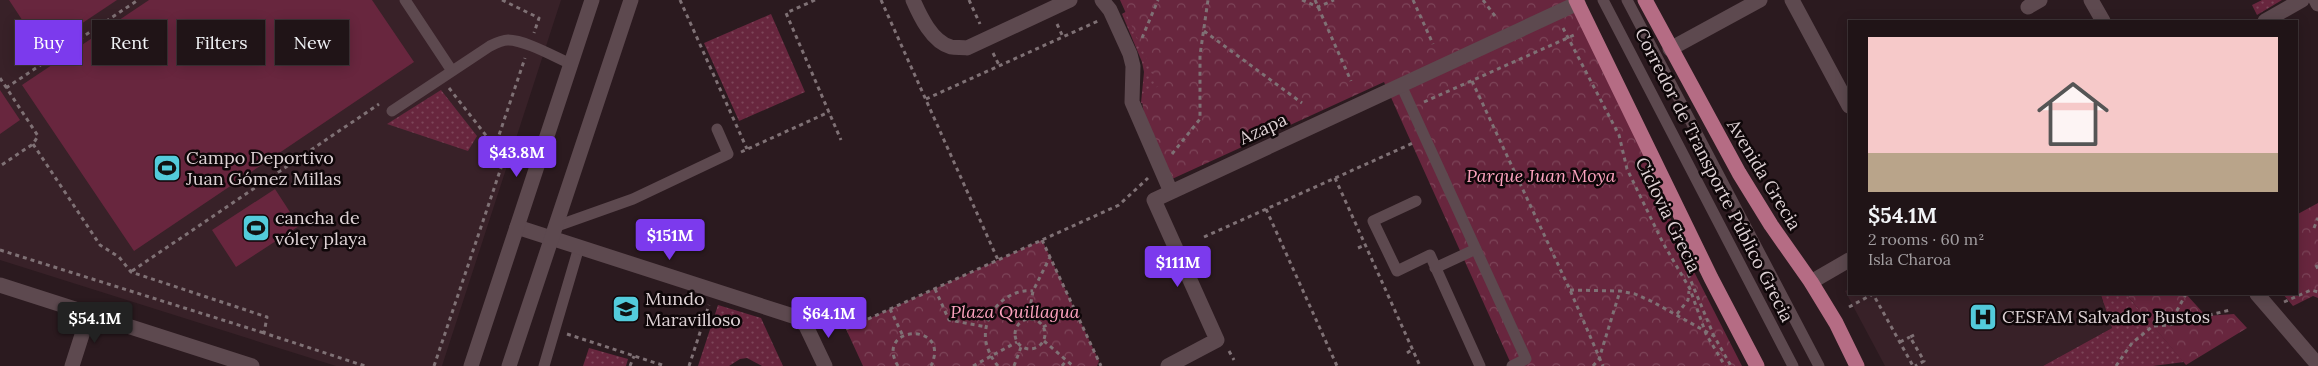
<!DOCTYPE html>
<html lang="en">
<head>
<meta charset="utf-8">
<style>
  :root { --surface:#201417; --page:#2d2124; --text:#f1f3f6; --muted:#a29ea1; --line:#3d3336; --accent:#7c3aed }
  body { margin:0; font-family:Lora,serif; background:var(--page); color:var(--text); height:100vh; display:flex; flex-direction:column; font-size:19px; white-space:nowrap }
  * { box-sizing:border-box; margin:0 }
  p { font-size:16px; color:var(--muted) }
  .icon { flex:none; width:28px; height:28px; fill:none; stroke:currentColor; stroke-width:2; stroke-linecap:round; stroke-linejoin:round }
  .map { position:relative; flex:1; overflow:hidden }
  .panel { position:absolute; left:1848px; top:20px; width:450px; height:275px; display:flex; flex-direction:column; background:var(--surface); border-radius:0px; box-shadow:0 2px 12px #0003,0 0 0 1px var(--line) }
  .panel>* { flex:none }
  .top-card { position:absolute; left:15px; top:20px; width:475px; height:45px; display:flex; gap:10px }
  .price { position:absolute; translate:-50% -42px; padding:0 11px; border-radius:5px; background:var(--accent); color:#fff; font-size:16px; line-height:32px; filter:drop-shadow(0 1px 2px #0008) }
  .price::after { content:''; position:absolute; left:50%; top:30px; width:15px; height:11px; margin-left:-8px; background:inherit; clip-path:polygon(0 0,100% 0,50% 100%) }
  .price.on { background:#222; color:#fff }
  ul { padding:0; list-style:none }
  li { display:grid; align-content:center; gap:10px; height:265px; padding:0 20px }
  li+li { border-top:1px solid var(--line) }
  li span { display:grid; place-items:center; height:155px; border-radius:0px; color:#555 }
  li>.icon { margin-inline-start:auto }
  span .icon { width:90px; height:90px; fill:#fffc; stroke-width:1 }
  li b { font-size:21px }
  .chip { padding:0 18px; border-radius:0px; background:var(--surface); box-shadow:0 2px 12px #0003,0 0 0 1px var(--line); font-size:18px; line-height:45px }
  .chip.on { background:var(--accent); color:#fff }
  .map>svg:first-child { display:block }
  .built { fill:#382128 }
  .grass { fill:url(#grass-dots) }
  .park { fill:url(#park-crowns) }
  .pitch { fill:#68263e }
  .lines { fill:none; stroke-linecap:round; stroke-linejoin:round }
  .path { stroke:#7f7175; stroke-width:3; stroke-dasharray:4 4; stroke-linecap:butt }
  .lane { stroke:#5d494f; stroke-width:11 }
  .street { stroke:#5d494f; stroke-width:15 }
  .secondary { stroke:#5d494f; stroke-width:15 }
  .primary { stroke:#b56c84; stroke-width:15 }
  .labels { text-anchor:middle; stroke-width:5; stroke-linejoin:round; paint-order:stroke }
  .street-label { font-size:18px; fill:#ded2d5; stroke:#0f0709 }
  .poi-label { font-size:18px; fill:#ded2d5; stroke:#0f0709; text-anchor:start }
  .park-label { font-size:18px; font-style:italic; fill:#fda3bf; stroke:#0f0709 }
</style>
</head>
<body>
<div class="map">
<svg width="2318" height="366" viewBox="0 0 2318 366">
  <defs>
    <pattern id="grass-dots" width="8" height="8" patternUnits="userSpaceOnUse" patternTransform="scale(1.25)"><rect width="8" height="8" fill="#68263e"/><path d="M2 2h.1M6 6h.1" fill="none" stroke="#7d4559" stroke-width="1.8" stroke-linecap="round"/></pattern>
    <pattern id="park-crowns" width="20" height="18" patternUnits="userSpaceOnUse" patternTransform="scale(1.25)"><rect width="20" height="18" fill="#68263e"/><path d="M2 6a3 3 0 1 1 6 0M12 15a3 3 0 1 1 6 0" fill="none" stroke="#7d4559"/></pattern>
  </defs>
  <rect width="100%" height="100%" fill="#2b1a1f"/>
  <path class="built" d="M0 0H561L442 366H336L0 260Z
    M1849 289V294H2103L2101 296 2112 328 2043 366H1885L1845 291Z"/>
  <path class="grass" d="M2262 0H2282L2257 15 2252 5Z
    M1127 11 1172 109 1141 103 1144 72 1142 62 1122 14Z
    M771 14 805 92 739 121 704 43Z
    M441 90 477 136 468 151 387 124Z
    M2103 294H2126L2184 362 2153 366H2043L2112 328 2101 295Z
    M718 305 761 318 783 366H762L747 358 740 359 729 366H698Z
    M589 348 628 359 626 366H583Z"/>
  <path class="park" d="M1120 0H1569L1638 139 1685 254 1742 366H1512L1384 82 1172 179C1161 153 1141 123 1142 94L1159 86Z
    M2318 203V298L2313 296 2293 306 2283 294H2296V215Z
    M1042 240 1099 361 1097 366H863L846 329Z
    M2126 294H2186L2206 316 2234 314 2247 328 2186 365Z"/>
  <path class="pitch" d="M9 0H117L42 50Z
    M149 0H372L414 62 134 251 22 85Z
    M0 90 20 120 0 134Z
    M275 189 299 226 236 267 212 230Z"/>
  <g class="lines">
    <path class="path" d="M502 0 539 18 534 33
      M680 0 747 149
      M815 0 786 13 841 140
      M881 0 998 260
      M969 0 980 24
      M1302 0 1318 7 1334 0
      M1315 0 1351 81
      M1413 0 1433 44
      M1483 0 1495 16
      M1057 24 1063 37
      M1563 28 1619 135 1627 169 1663 243 1690 289 1706 334 1725 366
      M1204 31 1302 103
      M1142 38 1158 0
      M993 53 999 65
      M0 78 38 136 33 144 0 166
      M1472 81 1570 290 1603 366
      M6 88 138 0
      M449 88 495 147 525 58
      M926 99 1098 21
      M1424 102 1574 35
      M33 144 100 245 119 257 131 272 267 317 264 333 365 366
      M741 152 829 112
      M1172 154 1200 119V55L1208 0
      M1335 178 1420 366
      M1266 209 1337 366
      M2314 228 2318 218
      M1204 237 1413 143
      M1042 240 1101 366
      M1358 248 1365 245
      M0 250 264 333
      M2316 265 2318 269
      M132 271 379 104
      M1688 274 1714 336
      M935 289 949 320 986 327
      M1570 290 1620 291 1635 294 1653 302 1714 336 1731 366
      M2284 302 2311 290 2318 292
      M1849 307 1873 294 1913 366
      M890 309 903 336
      M1677 314 1688 300 1689 291
      M1015 334a15 15 0 1 1 30 0a15 15 0 1 1-30 0Z
      M1028 319 1033 291 1050 257
      M2169 325 2186 294
      M1043 327 1076 311
      M846 329 1119 205 1148 178
      M567 334 665 366
      M1914 335 1910 337 1924 361 1915 366
      M1044 341 1073 366
      M1900 342 1910 337
      M1229 351 1234 360
      M1407 353 1413 349
      M434 366 504 159 495 147
      M630 366 634 356
      M689 366 709 305
      M898 366C873 325 952 321 931 366
      M973 366 1017 342
      M998 366C992 359 988 351 986 342 981 315 1006 288 1033 291
      M1014 366 1021 347
      M1062 366 1066 361
      M1593 366 1599 359 1620 291
      M2116 366 2132 343 2153 326 2169 325 2230 310"/>
    <path class="lane" d="M405 0 452 71
      M1603 0 1793 366
      M1627 0 1819 366
      M1401 85 1526 359 1512 366
      M392 111 490 46C496 43 502 40 508 40 525 40 555 57 571 64
      M1416 201 1373 221 1397 271 1430 255 1480 366
      M557 226 633 199 728 154 717 129
      M1435 268 1476 249
      M544 366 579 247"/>
    <path class="street" d="M913 0C920 16 932 42 951 47 956 48 962 47 967 48L1070 0
      M1102 0 1110 10 1130 54 1133 66 1132 102 1171 192
      M1792 0 1849 106
      M2091 0 2103 21
      M2316 0 2318 4
      M2028 7 2040 0
      M2265 21 2302 0
      M1670 49 1760 0
      M517 227 796 317 806 326 825 366
      M1811 282 1849 260
      M0 285 252 366
      M2257 294 2318 365
      M72 366 89 313
      M1168 366 1217 340 1154 200 1578 3"/>
    <path class="secondary" d="M471 366 592 0
      M509 366 631 0"/>
    <path class="primary" d="M1576 0 1711 278 1757 366
      M1645 0 1739 173 1771 225 1811 282 1836 323 1857 366"/>
  </g>
  <defs>
    <g id="stadium-square" transform="scale(1.4375)"><rect x="-9" y="-9" width="18" height="18" rx="4" fill="#53cbdb" stroke="#0f0709"/><path d="M0-5a6.5 5 0 1 0 0 10a6.5 5 0 1 0 0-10ZM-3.5-1.8h7v3.6h-7Z" fill="#111"/></g>
    <g id="school-square" transform="scale(1.4375)"><rect x="-9" y="-9" width="18" height="18" rx="4" fill="#53cbdb" stroke="#0f0709"/><path d="M0-5L7-2L0 1L-7-2ZM-4 1L0 2.5L4 1V4Q0 6-4 4Z" fill="#111"/></g>
    <g id="hospital-square" transform="scale(1.4375)"><rect x="-9" y="-9" width="18" height="18" rx="4" fill="#53cbdb" stroke="#0f0709"/><path d="M-5-5h3v3.5h4V-5h3V5h-3V1.5h-4V5h-3Z" fill="#111"/></g>
  </defs>
  <g fill-rule="evenodd">
    <use href="#stadium-square" x="167" y="168"/>
    <use href="#stadium-square" x="256" y="228"/>
    <use href="#school-square" x="626" y="309"/>
    <use href="#hospital-square" x="1983" y="317"/>
  </g>
  <g class="labels">
    <g class="street-label">
      <text transform="translate(1263 129) rotate(-25)" y="6">Azapa</text>
      <text transform="translate(1714 175) rotate(63)" y="6">Corredor de Transporte Público Grecia</text>
      <text transform="translate(1764 175) rotate(59)" y="6">Avenida Grecia</text>
      <text transform="translate(1668 215) rotate(64)" y="6">Ciclovia Grecia</text>
    </g>
    <g class="poi-label">
      <text x="186" y="164">Campo Deportivo<tspan x="186" dy="21">Juan Gómez Millas</tspan></text>
      <text x="275" y="224">cancha de<tspan x="275" dy="21">vóley playa</tspan></text>
      <text x="645" y="305">Mundo<tspan x="645" dy="21">Maravilloso</tspan></text>
      <text x="2002" y="323">CESFAM Salvador Bustos</text>
    </g>
    <g class="park-label">
      <text x="1541" y="182">Parque Juan Moya</text>
      <text x="1015" y="318">Plaza Quillagua</text>
    </g>
  </g>
</svg>
<b class="price" style="left:517px;top:178px">$43.8M</b>
<b class="price" style="left:670px;top:261px">$151M</b>
<b class="price" style="left:1178px;top:288px">$111M</b>
<b class="price" style="left:829px;top:339px">$64.1M</b>
<b class="price on" style="left:95px;top:344px">$54.1M</b>
<div class="top-card">
<a class="chip on">Buy</a>
<a class="chip">Rent</a>
<a class="chip">Filters</a>
<a class="chip">New</a>
</div>
<section class="panel">
<ul>
<li><span style="background:linear-gradient(#f6c9c9 75%,#b9a48a 0)"><svg class="icon" aria-label="home" viewBox="0 0 24 24"><path d="M3 11l9-7 9 7M6 9v11h12V9"/></svg></span><div><b>$54.1M</b><p>2 rooms · 60 m²</p><p>Isla Charoa</p></div></li>
</ul>
</section>
</div>
</body>
</html>
